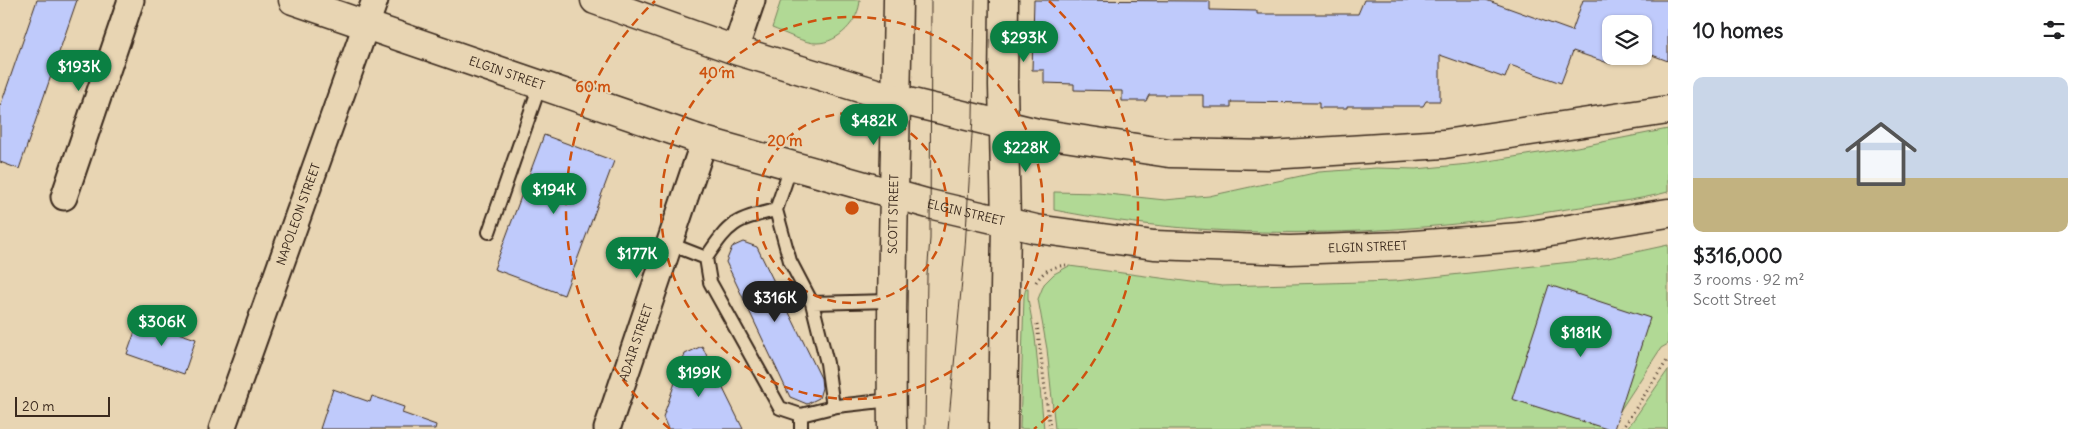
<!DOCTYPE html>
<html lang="en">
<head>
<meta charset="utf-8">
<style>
  :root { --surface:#fff; --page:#f6f6f6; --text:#202124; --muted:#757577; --accent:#0b8043 }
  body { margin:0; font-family:Delius,sans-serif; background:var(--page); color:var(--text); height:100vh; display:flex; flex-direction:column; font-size:19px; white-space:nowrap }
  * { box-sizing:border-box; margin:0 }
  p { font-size:16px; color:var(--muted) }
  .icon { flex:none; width:28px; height:28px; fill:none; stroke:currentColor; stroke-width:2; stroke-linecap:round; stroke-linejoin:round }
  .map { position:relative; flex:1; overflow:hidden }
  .panel { display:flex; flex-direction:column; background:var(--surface); width:425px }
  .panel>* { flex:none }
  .buttons { position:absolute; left:1602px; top:15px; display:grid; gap:10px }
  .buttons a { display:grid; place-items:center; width:50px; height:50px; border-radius:10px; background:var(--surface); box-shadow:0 1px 4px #0004; font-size:25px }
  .scale { position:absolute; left:15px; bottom:12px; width:95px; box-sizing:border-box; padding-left:5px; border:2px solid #3b2a1e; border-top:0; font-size:14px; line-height:18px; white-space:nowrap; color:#3b2a1e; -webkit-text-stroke:4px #e8d5b3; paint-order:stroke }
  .price { position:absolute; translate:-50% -42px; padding:0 11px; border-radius:18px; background:var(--accent); color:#fff; font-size:16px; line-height:32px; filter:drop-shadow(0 1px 2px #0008) }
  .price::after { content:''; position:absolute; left:50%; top:30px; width:15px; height:11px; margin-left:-8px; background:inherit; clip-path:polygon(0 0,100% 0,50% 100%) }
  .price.selected { background:#222; color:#fff }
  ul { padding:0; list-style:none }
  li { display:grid; align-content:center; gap:10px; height:265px; padding:0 25px }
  li span { display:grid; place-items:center; height:155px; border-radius:10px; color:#555 }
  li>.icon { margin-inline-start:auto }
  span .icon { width:90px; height:90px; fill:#fffc; stroke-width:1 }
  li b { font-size:21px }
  h2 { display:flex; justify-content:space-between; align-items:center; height:60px; padding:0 25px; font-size:21px }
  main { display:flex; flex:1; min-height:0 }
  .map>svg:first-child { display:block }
  .green { fill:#b1d995; stroke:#76825a }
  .building { fill:#bfcafb; stroke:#3b2a1e }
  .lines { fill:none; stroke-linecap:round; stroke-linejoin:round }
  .service-casing { stroke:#3b2a1e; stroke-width:16 }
  .minor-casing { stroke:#3b2a1e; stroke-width:29 }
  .secondary-casing { stroke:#3b2a1e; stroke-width:31 }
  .primary-casing { stroke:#3b2a1e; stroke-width:31 }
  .path { stroke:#3b2a1e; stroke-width:3; stroke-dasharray:1 4; stroke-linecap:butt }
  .service { stroke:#e8d5b3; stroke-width:12 }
  .minor { stroke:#e8d5b3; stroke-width:25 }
  .secondary { stroke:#e8d5b3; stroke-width:28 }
  .primary { stroke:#e8d5b3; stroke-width:28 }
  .tram { stroke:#3b2a1e; stroke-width:1 }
  .ring { fill:none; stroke:#ce520f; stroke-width:2.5; stroke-dasharray:9 6 }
  .labels { text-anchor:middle; stroke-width:4; stroke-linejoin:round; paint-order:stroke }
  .street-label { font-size:12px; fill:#3b2a1e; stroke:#e8d5b3 }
  .centre { fill:#ce520f; stroke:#e8d5b3; stroke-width:2.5 }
  .ring-label { font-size:15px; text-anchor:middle; font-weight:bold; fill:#ce520f; stroke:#e8d5b3; stroke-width:4; stroke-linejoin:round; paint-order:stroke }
</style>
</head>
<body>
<main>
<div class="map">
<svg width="1668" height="429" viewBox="0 0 1668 429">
  <rect width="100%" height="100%" fill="#e8d5b3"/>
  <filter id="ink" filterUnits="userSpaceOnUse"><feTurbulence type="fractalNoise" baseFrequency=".02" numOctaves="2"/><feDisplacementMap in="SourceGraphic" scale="10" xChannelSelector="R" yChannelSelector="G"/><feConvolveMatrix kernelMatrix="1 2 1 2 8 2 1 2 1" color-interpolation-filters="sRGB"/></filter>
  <g filter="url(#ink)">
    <path class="green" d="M781 0H860C859 21 838 43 817 43 806 44 783 32 772 28Z
      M1668 129V192C1635 201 1600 204 1567 209 1398 237 1222 243 1054 210V192L1098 193 1165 200 1209 196 1319 172 1376 168 1416 169 1469 164 1577 147Z
      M1668 245V344L1661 348 1608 429H1055L1047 349 1038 299 1044 284 1054 274 1069 266 1222 286 1396 281 1608 258Z
      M1026 288H1028V299L1035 337 1044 429H1020L1024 296Z
      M1668 370V429H1627Z"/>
    <path class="building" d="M37 0H77L19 169 0 162V107Z
      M1034 0 1210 1V10L1257 11V14H1358L1364 0H1486L1572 31 1583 0H1668V61L1644 52V24H1611V56H1614L1611 64 1573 51 1561 83 1510 65 1505 78 1440 55V101H1426L1423 106H1347V108H1319V103L1231 102V107H1203V95H1149L1146 101H1122V91L1074 90V84L1044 83V70H1032Z
      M544 135 614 161 564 295 494 269Z
      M743 242 757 247 821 378 822 388 819 398 807 404 790 397 726 262 732 247Z
      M1549 285 1650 318 1614 429H1607L1512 399Z
      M139 320 196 339 184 374 127 354Z
      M702 346 743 429H668L663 417 685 354Z
      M333 389 370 402 372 396 404 407 402 413 436 425 435 429H320Z"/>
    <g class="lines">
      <g class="service-casing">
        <path id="service" d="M791 166 776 210 790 261 812 303 890 301
          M489 232 540 85
          M670 244 706 258 710 282 780 408 801 415 837 406 891 400
          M706 258C730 222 734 220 776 210
          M812 303 827 363 833 407
          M801 429V415"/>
      </g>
      <g class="minor-casing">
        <g id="minor">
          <path d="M735 50 752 0"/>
          <path d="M64 197 131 0"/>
          <path id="s1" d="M222 429 375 0"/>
          <path id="s2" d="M607 429 704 141"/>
        </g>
      </g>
      <g class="secondary-casing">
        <g id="secondary">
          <path id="s3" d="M892 429C890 286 896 143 898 0"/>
          <path d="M1003 429 1006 222 1003 85 1004 0"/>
        </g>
      </g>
      <g class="primary-casing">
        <g id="primary">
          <path id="s4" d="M293 0 704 141 929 204 1036 229 1154 245 1290 250 1401 246 1520 237 1668 213"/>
          <path d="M595 0 735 50 896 99 1038 133 1169 153 1270 155 1444 144 1668 110"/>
        </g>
      </g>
      <path class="path" d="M1036 282C1044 270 1052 267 1066 265
        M1037 324 1050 429
        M1622 429 1668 359"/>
      <use href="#service" class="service"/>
      <use href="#minor" class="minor"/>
      <use href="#secondary" class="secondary"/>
      <use href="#primary" class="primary"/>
      <path class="tram" d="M925 429 927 275 930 239 931 0
        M948 429 965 248 973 118 975 0"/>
    </g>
  </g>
  <g class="ring">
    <circle cx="852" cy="208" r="95"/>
    <circle cx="852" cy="208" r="191"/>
    <path d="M670 429A286 286 0 0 1 655 1M1049 1A286 286 0 0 1 1034 429"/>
  </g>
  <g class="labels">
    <g class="street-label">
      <text dy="4" stroke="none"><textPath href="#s4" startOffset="226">ELGIN STREET</textPath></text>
      <text dy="4" stroke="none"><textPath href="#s4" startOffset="706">ELGIN STREET</textPath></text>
      <text dy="4" stroke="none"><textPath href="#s1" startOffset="228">NAPOLEON STREET</textPath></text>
      <text dy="4" stroke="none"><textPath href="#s3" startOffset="215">SCOTT STREET</textPath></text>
      <text dy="4" stroke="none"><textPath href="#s4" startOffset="1111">ELGIN STREET</textPath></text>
      <text dy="4" stroke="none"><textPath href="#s2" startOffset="91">ADAIR STREET</textPath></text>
    </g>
  </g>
  <circle cx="852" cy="208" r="8" class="centre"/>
  <g class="ring-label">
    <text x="717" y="78">40 m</text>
    <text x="593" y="92">60 m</text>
    <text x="785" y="146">20 m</text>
  </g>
</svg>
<div class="buttons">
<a><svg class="icon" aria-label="layers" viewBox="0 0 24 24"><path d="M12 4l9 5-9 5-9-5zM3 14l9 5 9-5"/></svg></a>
</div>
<div class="scale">20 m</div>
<b class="price" style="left:1024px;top:63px">$293K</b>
<b class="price" style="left:79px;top:92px">$193K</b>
<b class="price" style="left:874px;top:146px">$482K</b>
<b class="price" style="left:1026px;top:173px">$228K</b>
<b class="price" style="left:554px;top:215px">$194K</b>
<b class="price" style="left:637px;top:279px">$177K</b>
<b class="price selected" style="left:775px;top:323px">$316K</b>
<b class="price" style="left:162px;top:347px">$306K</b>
<b class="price" style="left:1581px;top:358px">$181K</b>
<b class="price" style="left:699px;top:398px">$199K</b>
</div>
<section class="panel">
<h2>10 homes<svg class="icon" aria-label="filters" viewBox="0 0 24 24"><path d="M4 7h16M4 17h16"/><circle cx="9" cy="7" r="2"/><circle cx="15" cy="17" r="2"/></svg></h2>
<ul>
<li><span style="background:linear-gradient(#c9d6e8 65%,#c2b280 0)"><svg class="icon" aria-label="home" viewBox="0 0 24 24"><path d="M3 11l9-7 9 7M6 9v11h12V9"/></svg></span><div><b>$316,000</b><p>3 rooms · 92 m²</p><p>Scott Street</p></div></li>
</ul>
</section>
</main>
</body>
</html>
